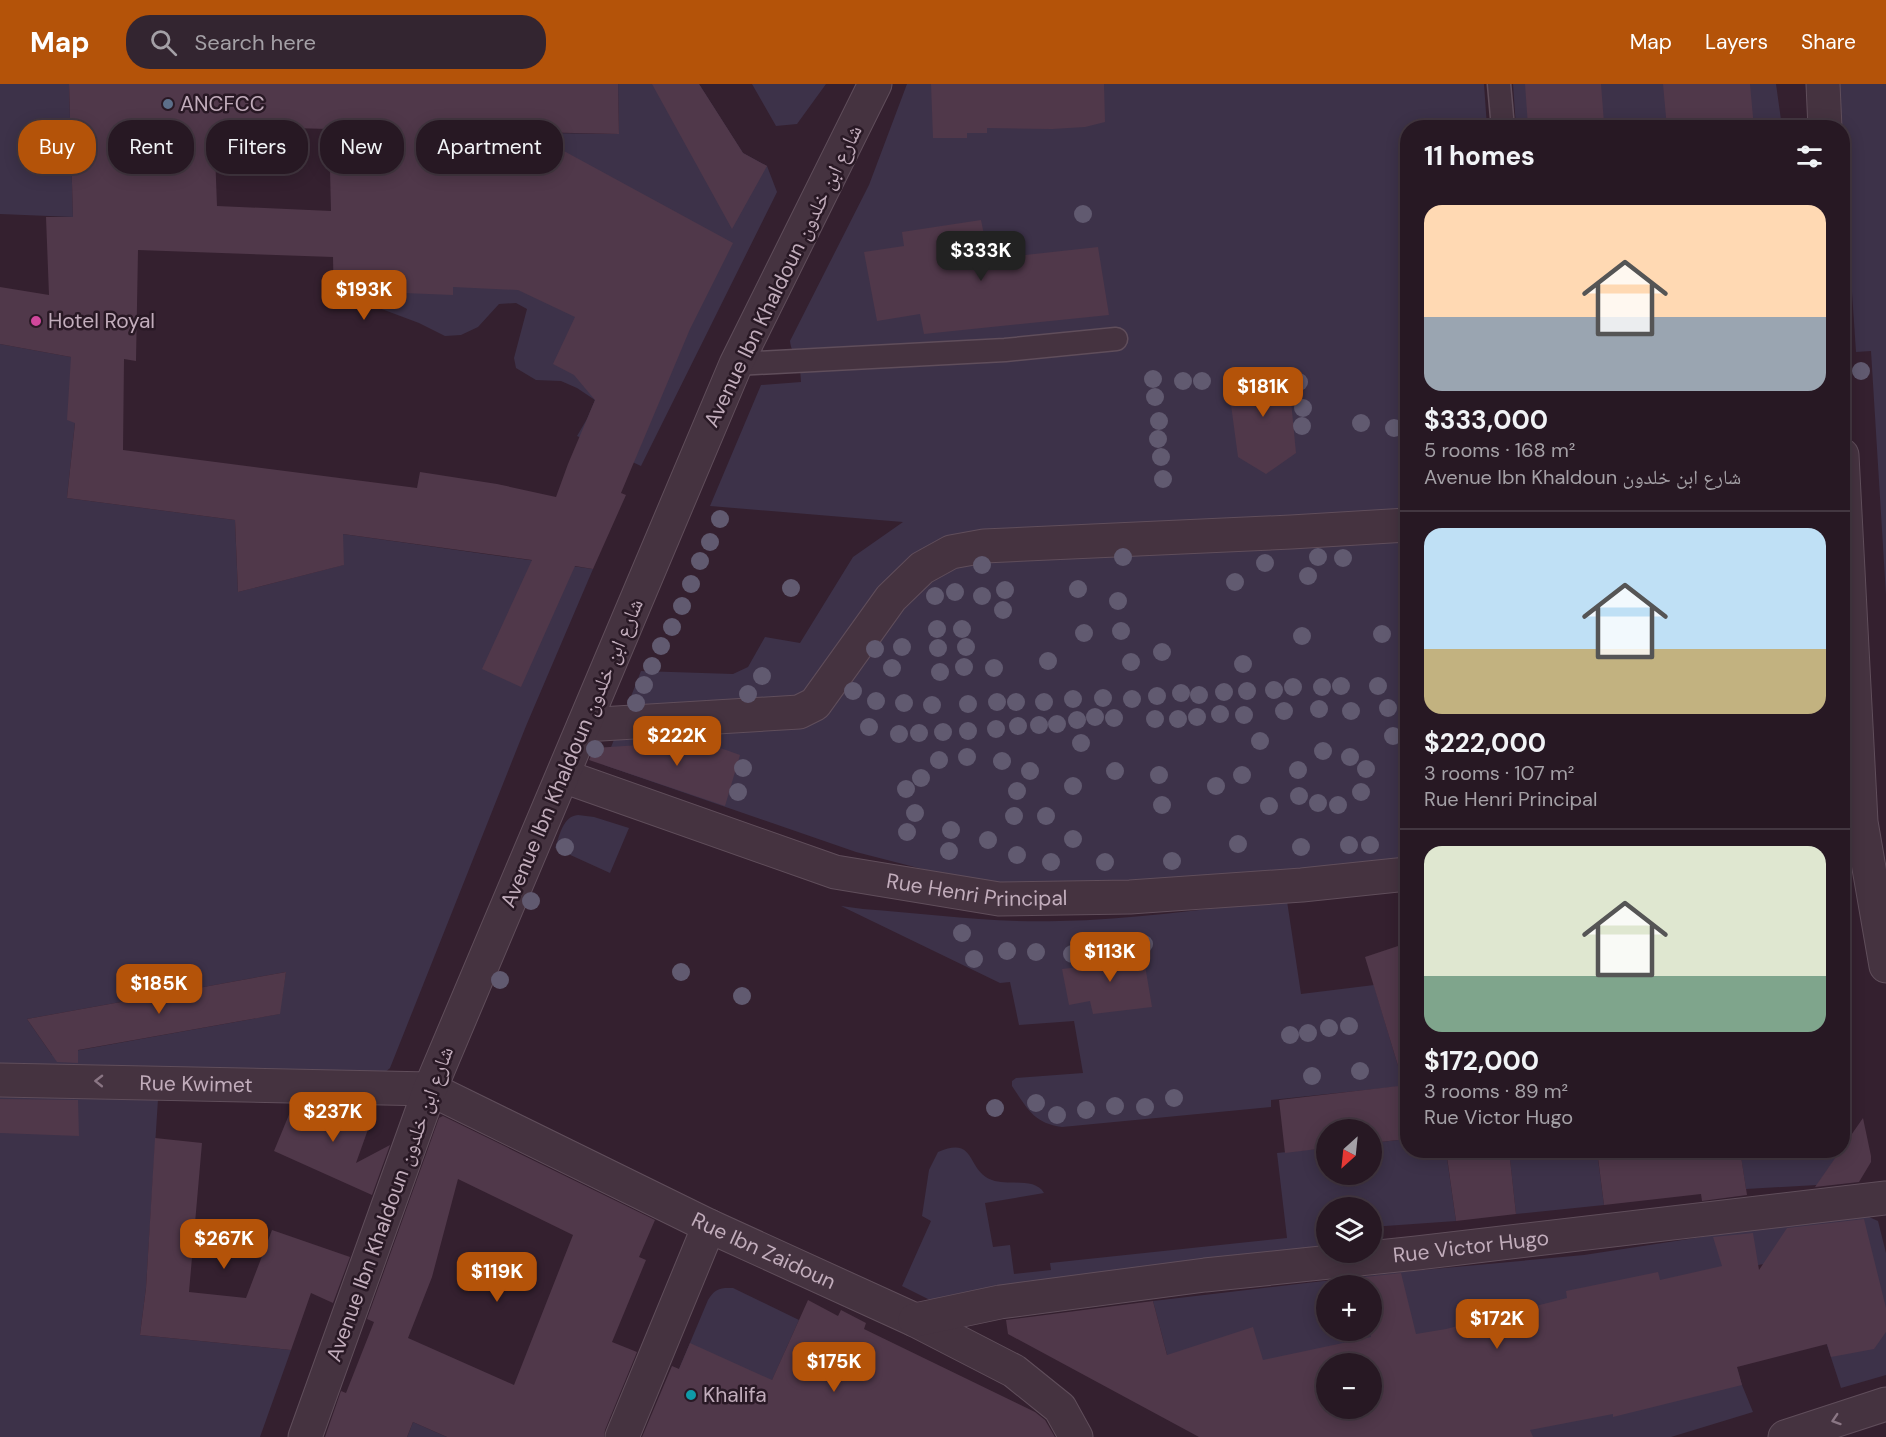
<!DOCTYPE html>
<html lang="en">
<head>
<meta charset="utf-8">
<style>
  :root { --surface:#271823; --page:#332530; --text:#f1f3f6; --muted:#a4a0a6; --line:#433741; --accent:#b45309 }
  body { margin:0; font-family:"DM Sans","Noto Naskh Arabic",sans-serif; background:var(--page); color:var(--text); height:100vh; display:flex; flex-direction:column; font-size:22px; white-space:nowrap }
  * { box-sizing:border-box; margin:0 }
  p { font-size:20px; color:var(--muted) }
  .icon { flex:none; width:33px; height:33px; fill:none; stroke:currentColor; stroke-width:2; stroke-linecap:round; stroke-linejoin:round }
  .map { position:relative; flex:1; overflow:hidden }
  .details { position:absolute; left:1400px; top:36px; width:450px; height:1038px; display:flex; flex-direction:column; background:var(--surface); border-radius:24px; box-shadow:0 3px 15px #0003,0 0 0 2px var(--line) }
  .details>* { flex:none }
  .top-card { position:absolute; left:18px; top:36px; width:570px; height:54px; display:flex; gap:12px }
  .needle { width:39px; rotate:207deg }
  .tools { position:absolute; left:1316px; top:1035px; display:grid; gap:12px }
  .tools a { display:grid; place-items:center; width:66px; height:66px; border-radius:50%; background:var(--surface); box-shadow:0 3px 15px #0003,0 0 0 2px var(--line); font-size:30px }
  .price { position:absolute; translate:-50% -51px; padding:0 14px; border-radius:12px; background:var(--accent); color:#fff; font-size:20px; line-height:39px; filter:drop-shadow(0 2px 3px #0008) }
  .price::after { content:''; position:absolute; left:50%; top:36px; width:18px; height:14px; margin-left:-9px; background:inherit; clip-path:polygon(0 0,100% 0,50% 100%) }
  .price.selected { background:#222; color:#fff }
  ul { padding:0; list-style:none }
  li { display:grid; align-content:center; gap:12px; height:318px; padding:0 24px }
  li+li { border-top:2px solid var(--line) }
  li span { display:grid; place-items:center; height:186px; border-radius:18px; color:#555 }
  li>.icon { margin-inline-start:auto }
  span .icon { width:108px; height:108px; fill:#fffc; stroke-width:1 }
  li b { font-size:26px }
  h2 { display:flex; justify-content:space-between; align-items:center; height:72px; padding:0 24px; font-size:26px }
  .chip { padding:0 21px; border-radius:24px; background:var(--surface); box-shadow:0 3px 15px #0003,0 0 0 2px var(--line); font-size:21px; line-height:54px }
  .chip.selected { background:var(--accent); color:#fff }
  header { display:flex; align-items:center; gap:36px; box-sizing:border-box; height:84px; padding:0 30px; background:var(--accent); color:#fff }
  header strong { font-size:28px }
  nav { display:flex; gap:33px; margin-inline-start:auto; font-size:21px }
  .search { width:420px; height:54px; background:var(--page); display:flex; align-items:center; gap:15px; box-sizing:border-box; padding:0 21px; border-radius:24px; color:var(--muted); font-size:22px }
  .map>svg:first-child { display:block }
  .green { fill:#3d3249; fill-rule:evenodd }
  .building { fill:#50384a; fill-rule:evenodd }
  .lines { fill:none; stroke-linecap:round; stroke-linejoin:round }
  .lane-casing { stroke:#604e5b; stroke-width:25 }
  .street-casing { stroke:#604e5b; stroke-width:35 }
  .lane { stroke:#453340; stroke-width:22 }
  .street { stroke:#453340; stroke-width:33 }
  .tree { fill:#615a70 }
  .oneway { stroke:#8a7684 }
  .service-dot { fill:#5c6f8a; stroke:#291925; stroke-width:2 }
  .hotel-dot { fill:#d1479c; stroke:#291925; stroke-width:2 }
  .culture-dot { fill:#0f9aa8; stroke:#291925; stroke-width:2 }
  .labels { text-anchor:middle; stroke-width:5; stroke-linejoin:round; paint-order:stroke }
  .poi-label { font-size:21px; fill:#c2adbc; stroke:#291925; text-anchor:start }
  .street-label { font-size:21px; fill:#c2adbc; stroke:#291925 }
</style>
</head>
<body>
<header>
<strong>Map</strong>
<div class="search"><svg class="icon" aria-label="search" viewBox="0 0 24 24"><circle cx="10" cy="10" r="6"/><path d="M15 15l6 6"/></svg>Search here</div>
<nav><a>Map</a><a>Layers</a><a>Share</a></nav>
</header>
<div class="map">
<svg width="1886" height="1353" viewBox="0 0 1886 1353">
  <rect width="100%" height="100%" fill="#34202f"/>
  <path class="green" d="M0 0H69L73 133 0 130Z
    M618 0H699L743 69 767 82 777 108 641 382 577 352 587 335 595 316 577 304 561 297 536 296 516 284 514 274 527 225 516 219 499 220 478 243 461 251 445 252 419 239 379 224 377 130 541 77 539 49 619 50Z
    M752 0H826L797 40 776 42Z
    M907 0H1484L1487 43 1407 44V779L1156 800 1015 801 934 788 856 768 604 681 641 587 733 590 748 583 765 553 800 559 853 473 903 438 710 422 761 301 801 298 799 271C792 267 791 265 790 257L869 101Z
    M1513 0H1776L1782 43H1516Z
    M1838 0H1886V511L1871 267 1856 268Z
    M0 260 71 273 75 339 67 414 235 436 238 508 343 481V450L593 485 526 642 390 984 382 991 0 984ZM286 888 279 930 52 971 27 935Z
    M578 731 594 733 629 744 610 789 555 764C560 751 563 732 578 731Z
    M1287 817 1301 910 1374 901 1404 1002 1271 1016V1023L1062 1043C1033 1039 1027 1024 1012 1002V997L1016 994 1083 989 1074 937 1019 941 1010 898 1000 899 841 822 863 825C928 830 994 839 1059 837 1136 836 1211 823 1287 817Z
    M0 1013 158 1015 146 1204 140 1251 291 1266 260 1353H0Z
    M1407 1055V1066L1446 1067 1456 1137 1371 1143V1124H1326V1147L1317 1148 1320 1169 930 1216 902 1202 931 1137 922 1132 929 1086 938 1068C977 1051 966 1087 992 1096 1008 1102 1035 1093 1044 1109L985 1119 993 1163 1010 1161 1014 1190 1051 1186 1050 1179 1287 1154 1277 1069 1326 1064V1090H1371V1059Z
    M1509 1067H1597L1604 1121 1516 1130Z
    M1740 1067H1841L1817 1101 1746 1105Z
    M1869 1133 1878 1137 1886 1169V1291L1841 1304 1797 1169 1775 1178 1709 1190 1742 1301 1753 1328 1671 1353H1401L1371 1280H1326L1184 1336 1153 1217 1401 1188 1584 1171 1787 1140ZM1326 1202H1371V1246H1326Z
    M725 1204H733L799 1236 761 1321 679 1285 708 1216C713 1208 716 1205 725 1204Z
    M413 1338 447 1353H407Z"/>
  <path class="building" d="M69 0H618L619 50 529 48 733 159 690 245 621 409 626 411 593 485 575 482 521 603 482 585 532 476 343 450 344 481 238 508 235 436 67 414 75 339 67 336 71 273 0 260V203L49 211 46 133H73ZM214 42 329 45 331 127 217 122ZM138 166 333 173 334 224H379V208L453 211V203L518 206 575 233 553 280 574 291 595 316 568 380 556 413 497 400 420 388 417 404 123 366 124 275 136 277Z
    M652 0H699L743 69 767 82 732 145Z
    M931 0H1104L1105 38 1085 43 1052 45 987 44V49H967V54H933Z
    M1525 0H1601L1604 39 1528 42Z
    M1663 0H1750L1754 44H1667Z
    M981 136 989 175 1098 163 1109 231 924 250 920 230 877 237 864 168 904 162 902 148Z
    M1288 285 1296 369 1266 390 1238 373 1227 291Z
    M701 657 740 671 725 722 589 676 594 664Z
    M1407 859V984L1399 985 1365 873Z
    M1125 866 1126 871 1143 869 1152 923 1093 930 1090 917 1069 921 1062 885 1088 882 1086 871Z
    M286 888 280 930 78 966V979L57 978 27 935Z
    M1407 1001V1055L1371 1059V1046H1326V1064L1285 1069 1279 1016Z
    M0 1015 78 1016 79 1052 0 1049Z
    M293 1021 376 1023 356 1079 390 1061 372 1111 274 1067Z
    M443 1032 655 1136 639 1173 646 1176 612 1258 637 1268 605 1346 604 1353H447L413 1338 407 1353H325L341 1307 346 1309 374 1238 367 1235 439 1034ZM458 1095 573 1151 514 1301 408 1254 432 1193Z
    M1863 1034 1871 1072V1078L1859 1098 1815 1103Z
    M155 1054 202 1059 189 1208 246 1214 272 1146 350 1173 333 1219 311 1209 291 1266 140 1251 146 1204Z
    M1446 1066H1509L1516 1130 1456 1137Z
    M1597 1066H1740L1747 1111 1702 1117 1701 1110 1604 1121Z
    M1864 1135 1886 1224V1248L1874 1265 1831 1273 1827 1260 1737 1283 1742 1301 1613 1333V1330L1530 1346 1533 1353H1199L1008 1250 1006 1236 1153 1217 1167 1271 1253 1243 1263 1276 1371 1253 1370 1246H1371V1202H1358L1356 1194 1401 1189 1416 1250 1446 1245 1567 1214 1566 1207 1658 1188 1660 1196 1722 1182 1713 1153 1753 1149 1759 1186 1787 1144ZM1326 1280H1371V1324H1326Z
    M808 1216 838 1232 841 1226 866 1239 864 1245 1035 1328 1045 1336 1055 1353H642L672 1282 679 1285 690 1259 772 1296Z"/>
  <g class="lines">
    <g class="lane-casing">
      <path id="lane" d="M1499 0 1503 44
        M736 280 1005 266 1116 255"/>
    </g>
    <g class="street-casing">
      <g id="street">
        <path d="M1823 0 1825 44"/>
        <path d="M1842 371 1861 738 1886 882"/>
        <path d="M584 641 799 628 815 620 891 514 922 484 951 468 984 462 1291 448 1407 441"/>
        <path id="s1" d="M563 692 835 788 999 815 1130 813 1302 801 1407 790"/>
        <path id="s2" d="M0 996 430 1005 709 1142 915 1236 1014 1287 1060 1324 1076 1353"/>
        <path id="s3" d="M915 1236 1000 1218 1205 1191 1417 1169 1886 1114"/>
        <path d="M305 1353 430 1005 736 280 875 0"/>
        <path d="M622 1353 709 1142"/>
        <path d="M1785 1353 1886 1320"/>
      </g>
    </g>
    <use href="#lane" class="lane"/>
    <use href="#street" class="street"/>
  </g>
  <g class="tree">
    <circle cx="1083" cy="130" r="9"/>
    <circle cx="1861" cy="287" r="9"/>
    <circle cx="1153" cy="295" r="9"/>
    <circle cx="1183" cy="297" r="9"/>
    <circle cx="1202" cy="297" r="9"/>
    <circle cx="1299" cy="298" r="9"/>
    <circle cx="1155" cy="313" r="9"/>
    <circle cx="1303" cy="324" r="9"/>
    <circle cx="1159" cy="337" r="9"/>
    <circle cx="1361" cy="339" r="9"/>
    <circle cx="1302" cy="342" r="9"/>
    <circle cx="1394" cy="344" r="9"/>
    <circle cx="1158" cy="355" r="9"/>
    <circle cx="1161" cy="373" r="9"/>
    <circle cx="1163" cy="395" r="9"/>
    <circle cx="720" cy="435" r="9"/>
    <circle cx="710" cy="458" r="9"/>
    <circle cx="1123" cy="473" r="9"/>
    <circle cx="1318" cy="473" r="9"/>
    <circle cx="1343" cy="474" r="9"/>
    <circle cx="700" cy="477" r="9"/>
    <circle cx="1265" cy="479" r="9"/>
    <circle cx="982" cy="481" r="9"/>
    <circle cx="1308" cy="492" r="9"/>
    <circle cx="1235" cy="498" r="9"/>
    <circle cx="691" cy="500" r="9"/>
    <circle cx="791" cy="504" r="9"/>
    <circle cx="1078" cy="505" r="9"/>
    <circle cx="1005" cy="506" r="9"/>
    <circle cx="955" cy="508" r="9"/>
    <circle cx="935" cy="512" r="9"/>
    <circle cx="982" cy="512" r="9"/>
    <circle cx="1118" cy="517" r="9"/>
    <circle cx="682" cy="522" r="9"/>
    <circle cx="1003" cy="526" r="9"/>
    <circle cx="672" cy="543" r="9"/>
    <circle cx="937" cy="545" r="9"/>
    <circle cx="962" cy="545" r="9"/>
    <circle cx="1121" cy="547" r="9"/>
    <circle cx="1084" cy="549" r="9"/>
    <circle cx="1382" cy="550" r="9"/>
    <circle cx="1302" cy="552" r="9"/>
    <circle cx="661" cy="562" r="9"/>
    <circle cx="902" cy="563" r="9"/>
    <circle cx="966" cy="563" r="9"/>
    <circle cx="938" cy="564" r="9"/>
    <circle cx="875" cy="565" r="9"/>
    <circle cx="1162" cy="568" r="9"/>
    <circle cx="1048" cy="577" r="9"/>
    <circle cx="1131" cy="578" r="9"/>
    <circle cx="1243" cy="580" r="9"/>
    <circle cx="652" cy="582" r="9"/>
    <circle cx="964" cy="583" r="9"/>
    <circle cx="892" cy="584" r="9"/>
    <circle cx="994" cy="584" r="9"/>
    <circle cx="940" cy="588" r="9"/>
    <circle cx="762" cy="592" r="9"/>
    <circle cx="644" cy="601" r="9"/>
    <circle cx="1341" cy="602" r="9"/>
    <circle cx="1378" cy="602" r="9"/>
    <circle cx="1293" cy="603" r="9"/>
    <circle cx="1322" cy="603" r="9"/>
    <circle cx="1274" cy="606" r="9"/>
    <circle cx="853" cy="607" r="9"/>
    <circle cx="1247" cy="607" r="9"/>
    <circle cx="1224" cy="608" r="9"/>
    <circle cx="1181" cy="609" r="9"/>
    <circle cx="748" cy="610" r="9"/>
    <circle cx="1199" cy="611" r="9"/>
    <circle cx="1157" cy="612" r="9"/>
    <circle cx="1103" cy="614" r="9"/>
    <circle cx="1073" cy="615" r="9"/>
    <circle cx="1132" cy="615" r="9"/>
    <circle cx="876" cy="617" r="9"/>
    <circle cx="997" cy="618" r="9"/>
    <circle cx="1016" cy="618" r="9"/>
    <circle cx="1044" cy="618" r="9"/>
    <circle cx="636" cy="619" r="9"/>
    <circle cx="904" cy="619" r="9"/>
    <circle cx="968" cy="620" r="9"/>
    <circle cx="932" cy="621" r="9"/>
    <circle cx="1388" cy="624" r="9"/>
    <circle cx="1319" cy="625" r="9"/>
    <circle cx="1284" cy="627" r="9"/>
    <circle cx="1351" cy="627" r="9"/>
    <circle cx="1220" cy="630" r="9"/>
    <circle cx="1244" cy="631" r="9"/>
    <circle cx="1095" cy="633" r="9"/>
    <circle cx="1197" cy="633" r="9"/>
    <circle cx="1114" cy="634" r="9"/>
    <circle cx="1155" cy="635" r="9"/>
    <circle cx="1178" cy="635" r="9"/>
    <circle cx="1077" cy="636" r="9"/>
    <circle cx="1057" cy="640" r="9"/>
    <circle cx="1039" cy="641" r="9"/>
    <circle cx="1018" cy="642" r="9"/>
    <circle cx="869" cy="643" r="9"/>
    <circle cx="996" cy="645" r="9"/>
    <circle cx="968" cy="647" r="9"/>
    <circle cx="943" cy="648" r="9"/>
    <circle cx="919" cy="649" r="9"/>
    <circle cx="899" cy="650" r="9"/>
    <circle cx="1393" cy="652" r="9"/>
    <circle cx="1260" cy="657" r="9"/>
    <circle cx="1081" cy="659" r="9"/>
    <circle cx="595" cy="665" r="9"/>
    <circle cx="1323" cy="667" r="9"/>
    <circle cx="967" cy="673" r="9"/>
    <circle cx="1350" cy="673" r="9"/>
    <circle cx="939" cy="676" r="9"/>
    <circle cx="1002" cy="677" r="9"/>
    <circle cx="743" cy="684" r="9"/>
    <circle cx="1366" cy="685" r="9"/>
    <circle cx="1298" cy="686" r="9"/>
    <circle cx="1030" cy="687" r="9"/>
    <circle cx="1115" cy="687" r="9"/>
    <circle cx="1159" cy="691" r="9"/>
    <circle cx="1242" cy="691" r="9"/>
    <circle cx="921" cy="694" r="9"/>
    <circle cx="1073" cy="702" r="9"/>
    <circle cx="1216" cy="702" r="9"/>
    <circle cx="906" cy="705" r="9"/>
    <circle cx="1017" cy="707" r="9"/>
    <circle cx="738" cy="708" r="9"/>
    <circle cx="1361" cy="708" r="9"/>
    <circle cx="1299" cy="712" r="9"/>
    <circle cx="1318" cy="719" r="9"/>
    <circle cx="1162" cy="721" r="9"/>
    <circle cx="1338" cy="721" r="9"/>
    <circle cx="1269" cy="722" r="9"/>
    <circle cx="915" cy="729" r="9"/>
    <circle cx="1014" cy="732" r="9"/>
    <circle cx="1046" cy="732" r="9"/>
    <circle cx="951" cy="746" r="9"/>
    <circle cx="907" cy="748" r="9"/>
    <circle cx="1073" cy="755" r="9"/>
    <circle cx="988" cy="756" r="9"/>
    <circle cx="1238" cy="760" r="9"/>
    <circle cx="1349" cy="761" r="9"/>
    <circle cx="1370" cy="761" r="9"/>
    <circle cx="565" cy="763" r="9"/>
    <circle cx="1301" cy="763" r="9"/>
    <circle cx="949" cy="767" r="9"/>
    <circle cx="1017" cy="771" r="9"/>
    <circle cx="1172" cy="777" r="9"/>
    <circle cx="1051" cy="778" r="9"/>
    <circle cx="1105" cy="778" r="9"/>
    <circle cx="531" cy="817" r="9"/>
    <circle cx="962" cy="849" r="9"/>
    <circle cx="1110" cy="858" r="9"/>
    <circle cx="1144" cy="860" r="9"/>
    <circle cx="1007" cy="867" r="9"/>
    <circle cx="1036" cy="868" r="9"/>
    <circle cx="1072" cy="870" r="9"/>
    <circle cx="974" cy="875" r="9"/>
    <circle cx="681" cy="888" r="9"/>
    <circle cx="500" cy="896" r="9"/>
    <circle cx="742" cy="912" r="9"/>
    <circle cx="1349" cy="942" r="9"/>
    <circle cx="1329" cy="944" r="9"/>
    <circle cx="1308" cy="949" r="9"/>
    <circle cx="1290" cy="951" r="9"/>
    <circle cx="1360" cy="987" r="9"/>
    <circle cx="1312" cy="992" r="9"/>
    <circle cx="1174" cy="1014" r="9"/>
    <circle cx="1036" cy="1019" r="9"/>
    <circle cx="1115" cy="1022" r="9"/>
    <circle cx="1145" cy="1023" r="9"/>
    <circle cx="995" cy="1024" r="9"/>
    <circle cx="1086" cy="1026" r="9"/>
    <circle cx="1057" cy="1031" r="9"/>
  </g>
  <defs><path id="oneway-chevron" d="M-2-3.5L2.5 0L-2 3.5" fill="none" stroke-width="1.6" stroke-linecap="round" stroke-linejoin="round" transform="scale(1.5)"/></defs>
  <g class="oneway">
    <use href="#oneway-chevron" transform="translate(99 997) rotate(-179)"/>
    <use href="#oneway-chevron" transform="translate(1836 1336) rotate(162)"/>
  </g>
  <circle class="service-dot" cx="168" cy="20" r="6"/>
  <circle class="hotel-dot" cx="36" cy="237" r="6"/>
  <circle class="culture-dot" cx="691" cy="1311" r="6"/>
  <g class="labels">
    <g class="poi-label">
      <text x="180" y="27">ANCFCC</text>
      <text x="48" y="244">Hotel Royal</text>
      <text x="703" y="1318">Khalifa</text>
    </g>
    <g class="street-label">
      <text transform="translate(783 192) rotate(-64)" y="7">Avenue Ibn Khaldoun شارع ابن خلدون</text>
      <text transform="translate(572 669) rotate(-67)" y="7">Avenue Ibn Khaldoun شارع ابن خلدون</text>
      <text dy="7" stroke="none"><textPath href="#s1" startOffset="432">Rue Henri Principal</textPath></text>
      <text dy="7" stroke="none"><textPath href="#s2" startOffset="196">Rue Kwimet</textPath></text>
      <text transform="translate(390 1120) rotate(-70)" y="7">Avenue Ibn Khaldoun شارع ابن خلدون</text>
      <text dy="7" stroke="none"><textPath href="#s3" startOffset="561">Rue Victor Hugo</textPath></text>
      <text dy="7" stroke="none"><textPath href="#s2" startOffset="801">Rue Ibn Zaidoun</textPath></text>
    </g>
  </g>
</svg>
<div class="tools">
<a><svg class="needle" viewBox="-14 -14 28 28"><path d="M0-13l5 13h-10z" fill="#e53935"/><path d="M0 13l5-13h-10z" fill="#a4a0a6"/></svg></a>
<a><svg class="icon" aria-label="layers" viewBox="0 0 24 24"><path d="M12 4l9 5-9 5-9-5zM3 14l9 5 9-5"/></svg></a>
<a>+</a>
<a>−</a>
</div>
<b class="price selected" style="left:981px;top:198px">$333K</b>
<b class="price" style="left:364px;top:237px">$193K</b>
<b class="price" style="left:1263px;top:334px">$181K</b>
<b class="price" style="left:677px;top:683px">$222K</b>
<b class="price" style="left:1110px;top:899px">$113K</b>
<b class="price" style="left:159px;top:931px">$185K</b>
<b class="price" style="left:333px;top:1059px">$237K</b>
<b class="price" style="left:224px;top:1186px">$267K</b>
<b class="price" style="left:497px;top:1219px">$119K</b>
<b class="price" style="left:1497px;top:1266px">$172K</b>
<b class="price" style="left:834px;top:1309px">$175K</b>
<div class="top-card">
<a class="chip selected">Buy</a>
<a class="chip">Rent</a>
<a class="chip">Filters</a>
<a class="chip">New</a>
<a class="chip">Apartment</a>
</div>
<section class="details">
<h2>11 homes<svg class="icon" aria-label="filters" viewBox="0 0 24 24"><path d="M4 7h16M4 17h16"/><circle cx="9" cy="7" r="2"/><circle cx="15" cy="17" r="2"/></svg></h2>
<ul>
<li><span style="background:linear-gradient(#ffd9b3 60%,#9aa5b1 0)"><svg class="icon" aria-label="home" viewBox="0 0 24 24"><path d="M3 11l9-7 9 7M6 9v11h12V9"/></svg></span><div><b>$333,000</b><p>5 rooms · 168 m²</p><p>Avenue Ibn Khaldoun شارع ابن خلدون</p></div></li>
<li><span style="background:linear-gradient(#bfe0f5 65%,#c2b280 0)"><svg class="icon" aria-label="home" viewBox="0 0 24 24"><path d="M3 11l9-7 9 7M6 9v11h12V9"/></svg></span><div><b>$222,000</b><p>3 rooms · 107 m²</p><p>Rue Henri Principal</p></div></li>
<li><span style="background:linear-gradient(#dfe7d0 70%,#7fa58c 0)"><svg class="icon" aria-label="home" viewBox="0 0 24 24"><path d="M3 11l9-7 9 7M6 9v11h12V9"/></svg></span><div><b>$172,000</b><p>3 rooms · 89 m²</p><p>Rue Victor Hugo</p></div></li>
</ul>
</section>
</div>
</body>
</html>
